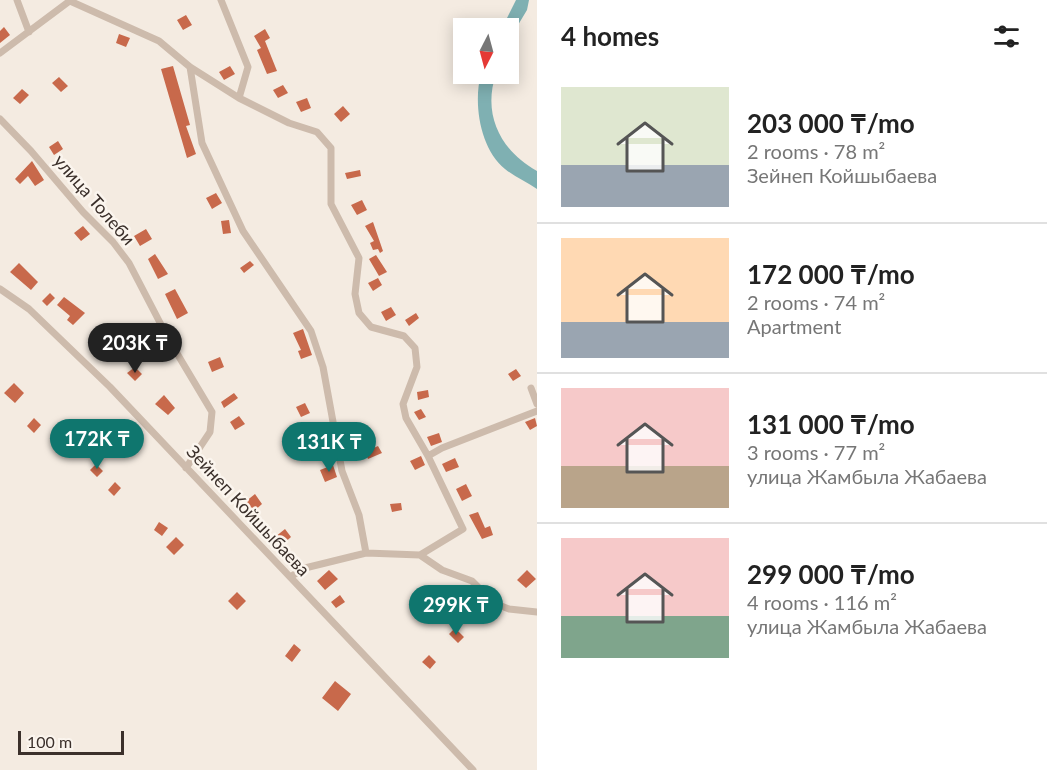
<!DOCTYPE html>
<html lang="en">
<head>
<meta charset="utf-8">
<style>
  :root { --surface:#fff; --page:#f2f2f2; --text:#222; --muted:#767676; --line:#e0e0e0; --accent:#0f766e }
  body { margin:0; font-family:Lato,sans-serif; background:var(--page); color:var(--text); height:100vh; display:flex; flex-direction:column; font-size:22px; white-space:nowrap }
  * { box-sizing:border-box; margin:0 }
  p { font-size:20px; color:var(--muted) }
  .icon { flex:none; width:33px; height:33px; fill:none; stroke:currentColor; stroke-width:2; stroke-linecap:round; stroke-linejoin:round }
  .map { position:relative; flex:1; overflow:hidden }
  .sheet { display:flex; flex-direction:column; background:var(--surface); width:510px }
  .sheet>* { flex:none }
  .needle { width:39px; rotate:186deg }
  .fabs { position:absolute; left:453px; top:18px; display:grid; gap:12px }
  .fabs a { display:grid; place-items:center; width:66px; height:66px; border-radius:0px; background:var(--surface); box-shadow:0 3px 15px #0003; font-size:30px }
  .scale { position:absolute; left:18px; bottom:15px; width:106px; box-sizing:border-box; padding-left:6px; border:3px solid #3b302b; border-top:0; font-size:16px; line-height:21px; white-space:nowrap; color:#3b302b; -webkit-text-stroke:4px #fbf5ee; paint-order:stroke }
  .price { position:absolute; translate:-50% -51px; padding:0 14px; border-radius:21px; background:var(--accent); color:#fff; font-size:20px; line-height:39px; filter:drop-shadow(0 2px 3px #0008) }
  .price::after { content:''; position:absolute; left:50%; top:36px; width:18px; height:14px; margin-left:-9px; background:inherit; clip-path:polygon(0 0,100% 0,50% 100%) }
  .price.current { background:#222; color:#fff }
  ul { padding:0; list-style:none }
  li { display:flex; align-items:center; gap:18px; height:150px; padding:0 24px }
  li+li { border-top:2px solid var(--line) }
  li span { display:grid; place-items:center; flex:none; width:168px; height:120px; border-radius:0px; color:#555 }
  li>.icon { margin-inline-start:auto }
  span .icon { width:72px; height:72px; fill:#fffc; stroke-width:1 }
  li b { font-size:26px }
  h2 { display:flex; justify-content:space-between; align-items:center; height:72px; padding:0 24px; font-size:26px }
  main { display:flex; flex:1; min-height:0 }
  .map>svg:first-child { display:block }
  .water { fill:#7fb0b2 }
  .building { fill:#c8694b }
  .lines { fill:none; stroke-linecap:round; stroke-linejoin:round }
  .minor { stroke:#cdbbac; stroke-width:7 }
  .labels { text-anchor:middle; stroke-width:5; stroke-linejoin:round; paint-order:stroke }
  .street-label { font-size:18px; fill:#3b302b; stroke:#fbf5ee }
</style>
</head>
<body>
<main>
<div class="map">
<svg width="537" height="770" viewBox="0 0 537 770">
  <rect width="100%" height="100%" fill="#f4ebe1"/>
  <path class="water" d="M516 0H529L527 10 509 40 508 28H502Z
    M481 74H496C482 115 501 151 537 171V189C527 182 515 177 505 169 480 149 473 103 481 74Z"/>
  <path class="building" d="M186 15 192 25 183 30 177 20Z
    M4 27 10 35 0 43V31Z
    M265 29 270 38 265 41 277 71 267 74 257 50 261 48 254 36Z
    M119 34 130 38 126 47 116 43Z
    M173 66 190 125 186 126 196 154 187 158 161 69Z
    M230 66 235 74 224 80 219 72Z
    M59 77 68 86 61 92 52 83Z
    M283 85 288 93 278 98 273 90Z
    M22 89 29 95 20 104 13 98Z
    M307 98 311 108 301 112 296 102Z
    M343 106 350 114 341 122 334 114Z
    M58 141 63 149 54 155 49 147Z
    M32 161 44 180 35 186 28 176 20 184 15 179Z
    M360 170 361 176 347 179 345 173Z
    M216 193 222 203 212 209 206 198Z
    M99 197 103 203 95 209 91 202Z
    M362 200 367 210 357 215 351 205Z
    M229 220 231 233 223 234 221 221Z
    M373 222 383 251 380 253 378 249 373 250 370 243 374 241 365 226Z
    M83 226 90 234 81 241 74 233Z
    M146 229 152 239 140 246 134 236Z
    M155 254 168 274 158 279 148 259Z
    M376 255 387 272 379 276 369 259Z
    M250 261 254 265 244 273 240 268Z
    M19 263 38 282 31 290 10 272Z
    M378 278 382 285 373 291 368 283Z
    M175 289 188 313 177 319 165 294Z
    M50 293 55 298 47 306 42 301Z
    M64 297 85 313 73 325 67 320 70 316 57 305Z
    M391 307 396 315 386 321 381 312Z
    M416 313 419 318 409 326 405 320Z
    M303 329 312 355 301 359 298 351 301 350 293 333Z
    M111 343 118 353 107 362 99 352Z
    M220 357 224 367 212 372 208 362Z
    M135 367 142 374 135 381 127 373Z
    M516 369 521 376 513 381 508 374Z
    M14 383 24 393 15 403 4 393Z
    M428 390 429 397 418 400 417 392Z
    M234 393 238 398 224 408 221 402Z
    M164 395 175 408 168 415 155 404Z
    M305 403 310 413 301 417 296 407Z
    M421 409 426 417 419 420 414 412Z
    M239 416 245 424 235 430 230 422Z
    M34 418 41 425 34 433 27 426Z
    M535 418 537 426 530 430 525 422Z
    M58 425 81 446 72 455 51 433Z
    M321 425 324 434 316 436 313 427Z
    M439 433 442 442 431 446 427 437Z
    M378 446 382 453 368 459 365 452Z
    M421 456 425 465 415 470 410 461Z
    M455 458 459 467 446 472 442 464Z
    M96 464 103 471 97 477 90 470Z
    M333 465 337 477 325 482 320 470Z
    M115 482 121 488 114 496 108 490Z
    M466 484 472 496 462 501 456 489Z
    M255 494 262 504 253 512 245 502Z
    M401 503 402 510 392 512 390 504Z
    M478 512 485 528 490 526 493 535 482 539 469 515Z
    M159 522 168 528 162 536 154 530Z
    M285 529 291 537 282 545 275 537Z
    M176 537 184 545 174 555 166 547Z
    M329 570 338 579 325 590 317 581Z
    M527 570 536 579 526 588 517 580Z
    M237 592 246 601 237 610 228 601Z
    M340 595 345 602 336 608 331 602Z
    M426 597 435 602 428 613 420 608Z
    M455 628 464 637 458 643 449 634Z
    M294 644 301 650 292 662 285 656Z
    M429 655 436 662 430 669 422 662Z
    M335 681 351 694 338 711 322 698Z"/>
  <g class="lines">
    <path class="minor" d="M17 0 29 32
      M221 0 248 67 239 98
      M70 1 159 41 190 67 239 98 289 123 317 132 331 148V204L359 258 355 294 359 313 371 327 404 336 415 348 417 367 403 404 406 418 428 456 463 529 420 555
      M0 53 71 0
      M190 67 202 143 243 231 311 331 323 367 342 471 359 515 366 553
      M0 119 31 151 83 212 113 242 129 263 169 340 212 412 210 432 186 468
      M0 289 29 309 110 387 473 770
      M531 388 537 404
      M428 456 442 448 537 411
      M290 577 305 568 366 553 420 555 442 570 472 581 494 603 509 609 537 612"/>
  </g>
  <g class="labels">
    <g class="street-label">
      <text transform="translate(94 200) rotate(49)" y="6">улица Толеби</text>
      <text transform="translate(248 511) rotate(47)" y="6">Зейнеп Койшыбаева</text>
    </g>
  </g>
</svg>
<div class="fabs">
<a><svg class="needle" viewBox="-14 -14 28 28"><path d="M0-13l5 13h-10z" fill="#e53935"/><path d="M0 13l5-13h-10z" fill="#767676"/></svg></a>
</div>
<div class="scale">100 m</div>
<b class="price current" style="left:135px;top:374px">203K ₸</b>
<b class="price" style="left:97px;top:470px">172K ₸</b>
<b class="price" style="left:329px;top:473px">131K ₸</b>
<b class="price" style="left:456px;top:636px">299K ₸</b>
</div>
<section class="sheet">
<h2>4 homes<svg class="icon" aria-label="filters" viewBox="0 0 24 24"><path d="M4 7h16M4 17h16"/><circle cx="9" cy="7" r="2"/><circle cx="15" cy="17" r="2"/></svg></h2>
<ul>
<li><span style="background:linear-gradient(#dfe7d0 65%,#9aa5b1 0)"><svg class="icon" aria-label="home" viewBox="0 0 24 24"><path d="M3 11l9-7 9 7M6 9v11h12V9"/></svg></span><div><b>203 000 ₸/mo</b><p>2 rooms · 78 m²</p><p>Зейнеп Койшыбаева</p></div></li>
<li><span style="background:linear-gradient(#ffd9b3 70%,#9aa5b1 0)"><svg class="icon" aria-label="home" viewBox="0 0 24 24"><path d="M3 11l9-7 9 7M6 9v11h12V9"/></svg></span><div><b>172 000 ₸/mo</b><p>2 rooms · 74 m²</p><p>Apartment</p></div></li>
<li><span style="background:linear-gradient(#f6c9c9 65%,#b9a48a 0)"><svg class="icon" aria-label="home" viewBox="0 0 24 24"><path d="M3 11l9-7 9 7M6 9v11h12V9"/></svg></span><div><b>131 000 ₸/mo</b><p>3 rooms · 77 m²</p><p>улица Жамбыла Жабаева</p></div></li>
<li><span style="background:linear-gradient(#f6c9c9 65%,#7fa58c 0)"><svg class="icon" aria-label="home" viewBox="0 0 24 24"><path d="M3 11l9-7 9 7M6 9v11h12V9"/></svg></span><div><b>299 000 ₸/mo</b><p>4 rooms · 116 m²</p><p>улица Жамбыла Жабаева</p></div></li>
</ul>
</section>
</main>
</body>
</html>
